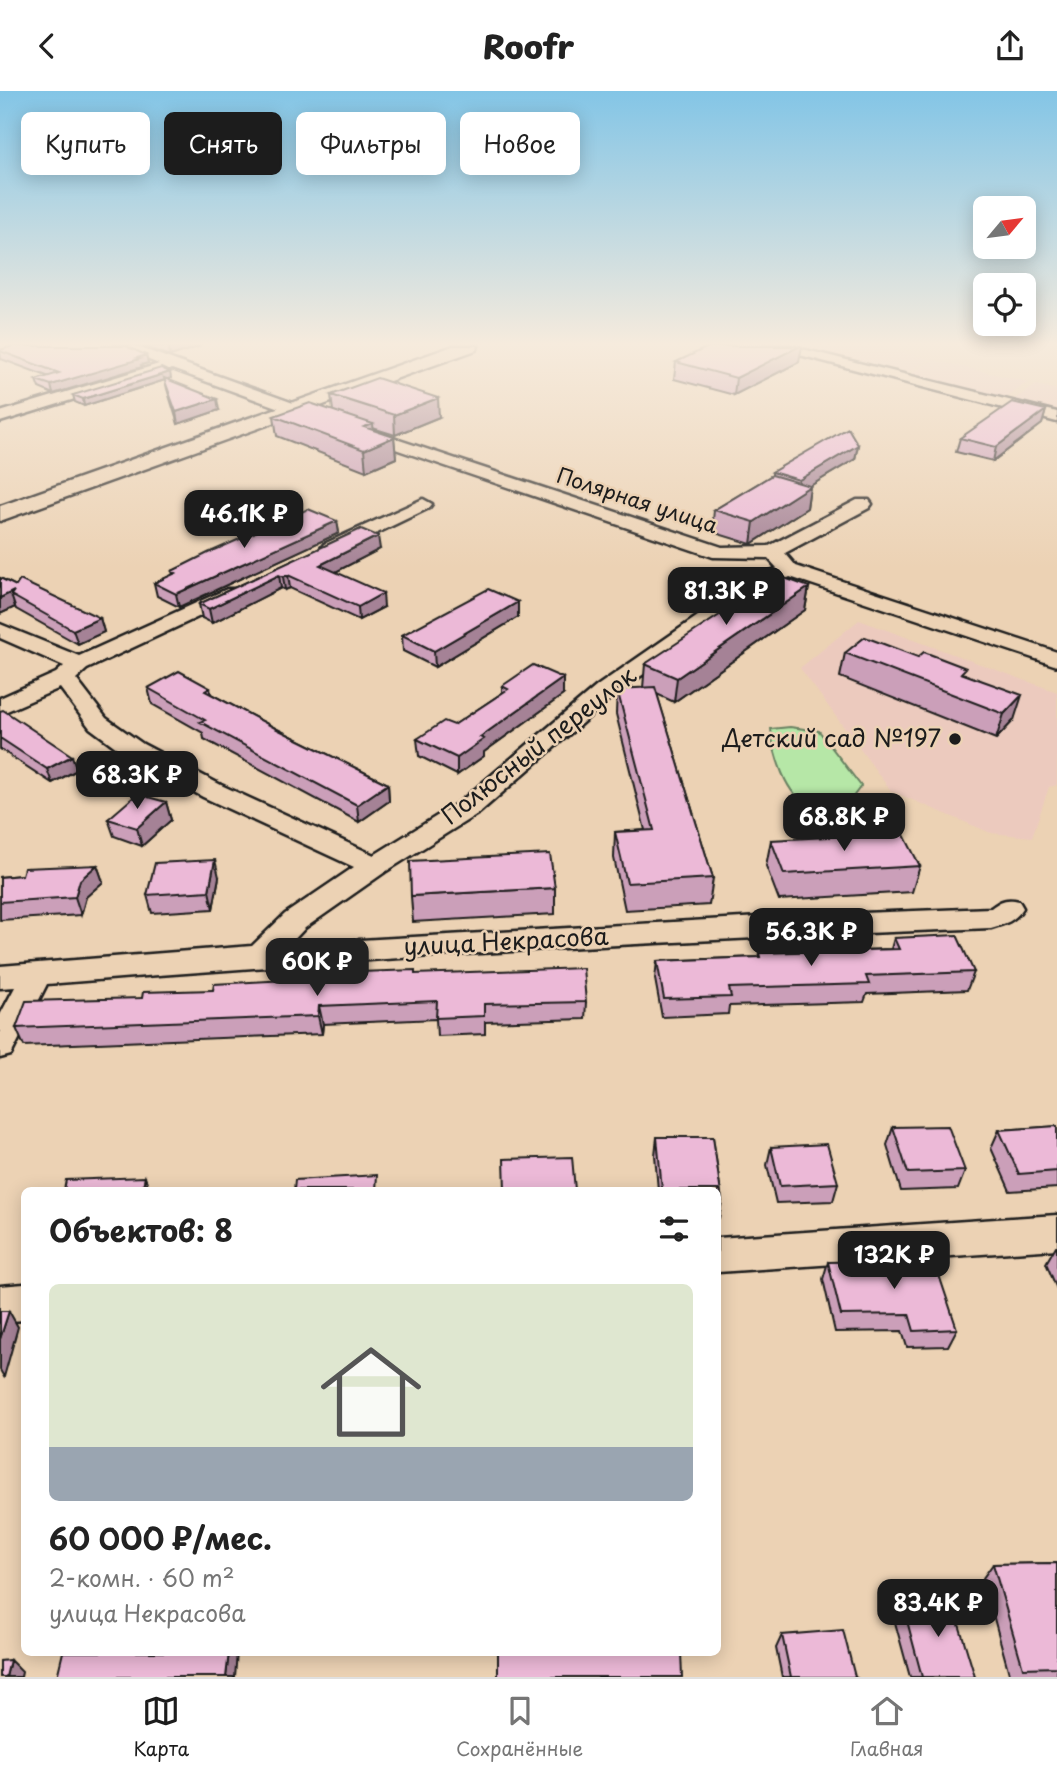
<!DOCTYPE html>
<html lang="ru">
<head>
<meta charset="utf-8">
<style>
  :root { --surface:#fff; --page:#f6f6f6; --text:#222; --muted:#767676; --line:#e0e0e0; --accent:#1c1c1c }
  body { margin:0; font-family:"Playpen Sans",sans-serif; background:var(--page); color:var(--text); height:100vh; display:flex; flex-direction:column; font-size:26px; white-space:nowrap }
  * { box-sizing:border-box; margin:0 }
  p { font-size:23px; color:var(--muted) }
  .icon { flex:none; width:38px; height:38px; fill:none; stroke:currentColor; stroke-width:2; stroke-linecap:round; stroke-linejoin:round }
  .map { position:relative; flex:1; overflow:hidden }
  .drawer { position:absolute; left:21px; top:1096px; width:700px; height:469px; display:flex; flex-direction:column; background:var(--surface); border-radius:10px; box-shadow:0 4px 18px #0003 }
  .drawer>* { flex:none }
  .guide { position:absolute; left:21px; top:21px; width:700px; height:63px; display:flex; gap:14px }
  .needle { width:46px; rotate:61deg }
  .fabs { position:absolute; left:973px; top:105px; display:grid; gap:14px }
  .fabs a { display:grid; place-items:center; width:63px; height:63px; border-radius:10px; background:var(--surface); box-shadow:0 4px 18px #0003; font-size:35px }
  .price { position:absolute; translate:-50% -60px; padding:0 16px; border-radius:14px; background:var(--accent); color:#fff; font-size:23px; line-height:46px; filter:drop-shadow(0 2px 4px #0008) }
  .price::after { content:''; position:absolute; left:50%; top:42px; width:21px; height:16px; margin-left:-10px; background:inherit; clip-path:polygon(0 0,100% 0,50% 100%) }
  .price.active { background:#222; color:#fff }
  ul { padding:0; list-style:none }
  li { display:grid; align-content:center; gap:14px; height:371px; padding:0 28px }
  li span { display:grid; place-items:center; height:217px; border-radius:10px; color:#555 }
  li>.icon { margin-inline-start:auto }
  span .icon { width:126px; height:126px; fill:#fffc; stroke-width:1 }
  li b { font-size:30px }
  h2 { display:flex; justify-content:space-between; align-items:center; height:84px; padding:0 28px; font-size:30px }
  .chip { padding:0 24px; border-radius:10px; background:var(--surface); box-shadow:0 4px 18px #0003; font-size:24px; line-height:63px }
  .chip.active { background:var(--accent); color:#fff }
  header { display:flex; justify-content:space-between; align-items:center; height:91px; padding:0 28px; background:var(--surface); font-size:32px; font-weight:800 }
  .menu { display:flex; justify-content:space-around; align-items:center; height:98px; border-top:2px solid var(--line); background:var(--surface); font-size:19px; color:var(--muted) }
  .menu a { display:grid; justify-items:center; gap:4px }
  .menu .active { color:var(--accent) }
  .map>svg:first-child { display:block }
  .built { fill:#eccabe }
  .green { fill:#b6e7a7; stroke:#698262; stroke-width:2 }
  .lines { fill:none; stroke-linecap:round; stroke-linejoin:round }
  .minor-casing { stroke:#1c1c1c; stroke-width:5 }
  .major-casing { stroke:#1c1c1c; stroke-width:5 }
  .minor { fill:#ecd2b4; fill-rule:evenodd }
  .major { fill:#ecd2b4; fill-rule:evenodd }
  .wall { fill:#cb9fb9; stroke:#1c1c1c; stroke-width:2 }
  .shaded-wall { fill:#a58296; stroke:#1c1c1c; stroke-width:2 }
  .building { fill:#ecb9d7; stroke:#1c1c1c; stroke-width:2 }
  .poi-dot { fill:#1c1c1c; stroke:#ecd2b4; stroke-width:2.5 }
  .labels { text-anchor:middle; stroke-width:5; stroke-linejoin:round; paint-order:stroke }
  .far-street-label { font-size:21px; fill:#1c1c1c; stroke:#ecd2b4 }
  .poi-label { font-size:24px; fill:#1c1c1c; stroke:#ecd2b4; text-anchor:end }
  .street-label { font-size:24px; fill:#1c1c1c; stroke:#ecd2b4 }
</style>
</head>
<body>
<header><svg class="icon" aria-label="back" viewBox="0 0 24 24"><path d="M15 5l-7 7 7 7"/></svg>Roofr<svg class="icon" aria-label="share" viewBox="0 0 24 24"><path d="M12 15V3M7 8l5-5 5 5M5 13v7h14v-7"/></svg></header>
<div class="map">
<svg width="1057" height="1586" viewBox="0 0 1057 1586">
  <rect width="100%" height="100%" fill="#ecd2b4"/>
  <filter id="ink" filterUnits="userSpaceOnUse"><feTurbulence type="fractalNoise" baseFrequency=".0143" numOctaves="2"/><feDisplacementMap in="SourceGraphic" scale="14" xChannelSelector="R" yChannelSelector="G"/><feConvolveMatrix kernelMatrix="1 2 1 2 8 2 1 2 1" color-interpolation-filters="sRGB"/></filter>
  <g filter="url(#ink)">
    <path class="built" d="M801 255H876L931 268 908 281Z
      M933 269 1028 291 1005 308 907 284Z
      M1036 294 1057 299V319L1013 309Z
      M859 529 1057 601V694L1049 696 1032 746 991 742 891 700 800 577Z"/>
    <path class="green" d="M790 636 819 640 861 695 849 711C838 711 822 715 810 713 785 708 773 659 771 638Z"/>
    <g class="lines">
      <g class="minor-casing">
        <path id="minor" d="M114 255H135L324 323 326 326 318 331 312 329 172 278 0 331V321L159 273Z
          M765 255H790L1057 321V331Z
          M360 336 722 456 769 455 857 409H869L872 413 869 417 785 462 796 475 1057 561V575L790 486 758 501 613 605 479 722 385 781 305 837 290 853 760 826 991 817C1001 809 1007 807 1019 810L1023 817C1015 830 1005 833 991 837 676 849 361 867 47 893L11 964 0 967V924L15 896 0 897V875L252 855 285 823 354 776 203 706 125 663 90 637 60 597 0 623V607L56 582 64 575 0 547V533L79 565 227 498H241L244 502 241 506 87 578 76 588 106 627 143 653 221 694 374 764 461 710 597 595 744 493 777 477 768 467 713 466 354 344 352 341 354 338Z
          M423 408 432 413 429 417 338 461H324L321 457 324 453Z
          M1057 1124V1158L718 1181V1147Z
          M24 1193V1229L0 1231V1195Z"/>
      </g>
      <g class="major-casing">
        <path id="major" d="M453 255H478L476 259 0 430V415Z"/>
      </g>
      <use href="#minor" class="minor"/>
      <use href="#major" class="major"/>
    </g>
    <path class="wall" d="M144 255H201L170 265Z
      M0 259 148 272 141 274 142 276 53 303 39 297 36 289 47 285 1 268Z
      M676 271H799L734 304 674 288Z
      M171 287 168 288 219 319 178 333 167 298 165 289 84 315 75 311 73 304Z
      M331 304 439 326 395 344 373 337V339L394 346 396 367 366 380 277 345 274 325 333 320Z
      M1046 319 1042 333 993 370 956 361 960 347Z
      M858 354 855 368 810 395 807 417 751 453 712 441 714 419 772 384V381Z
      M337 430 339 442 179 516 157 505 154 492 173 484 172 480Z
      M361 438 380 458 335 481 384 516 359 529 290 497 285 499 281 497 212 532 202 527 199 513Z
      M0 487 16 495 100 527 104 541 78 553 16 518 15 516 0 523Z
      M809 496 805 519 674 611 657 603 713 787 709 814 625 819 614 767 615 741 645 739 616 623 617 598 643 597 645 573Z
      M518 511V526L435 576 403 560 402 544Z
      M845 562 965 583 1014 629 996 648 840 586Z
      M502 595 563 604 484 661V665L457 684 419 665 417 648 454 634 502 602Z
      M148 597H210L211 603 277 638 388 693 389 710 359 731 204 648 203 642 152 613Z
      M0 620 77 679 52 692 0 658Z
      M166 711 171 729 142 755 114 745 108 728Z
      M771 749 920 775 912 801 779 809 766 775Z
      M97 774 103 791 86 806 81 824 0 829V786L22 784Z
      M219 786 213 818 152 822 147 804Z
      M555 797V823L413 831 411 805Z
      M894 847 974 881 967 899 867 903 864 911 729 915 728 923 662 926 655 888 657 870 758 866 759 862 891 858Z
      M415 883 586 911 585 928 485 931V943L437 945 436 928 323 933 322 943 24 955 16 937 142 907 213 899Z
      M1057 1035V1097L1010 1100 991 1057 999 1039Z
      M893 1036 965 1080 958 1098 901 1100 887 1054Z
      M657 1046H713L722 1110 719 1127H718V1099H658L655 1064Z
      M771 1056 838 1092 833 1110 776 1112 767 1074Z
      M1056 1155H1057V1198L1046 1172Z
      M828 1171 957 1238 948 1255 907 1256 902 1240 835 1241 823 1188Z
      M1057 1472V1586H1010L983 1487 993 1473Z
      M902 1511 975 1586H910L893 1524Z
      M782 1544 855 1586H782L776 1557Z"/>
    <path class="shaded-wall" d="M173 255H201L170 265 169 257Z
      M800 255H802L799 271 734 304 736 287Z
      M146 264 148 272 141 274 142 276 53 303 51 294Z
      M170 281 171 287 84 315 83 308Z
      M438 307 439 326 395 344 394 324Z
      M217 308 219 319 178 333 176 321Z
      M1046 319 1042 333 993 370 996 356Z
      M373 333 375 353 364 336Z
      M394 346 396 367 366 380 364 359Z
      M858 354 855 368 810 395 807 417 751 453 754 431 797 403 799 389Z
      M337 430 339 442 179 516 176 503Z
      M378 445 380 458 322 488 320 474Z
      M279 484 281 497 212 532 209 518Z
      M288 484 290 497 285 499 283 486Z
      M809 496 805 519 674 611 677 587Z
      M14 500 11 504 15 516 0 523V507Z
      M383 502 384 516 359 529 358 516Z
      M518 511V526L435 576 434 560Z
      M100 527 104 541 78 553 73 539Z
      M563 587V604L484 661V665L457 684V667L480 646Z
      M1022 604 1014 629 996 648 1004 623Z
      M72 665 77 679 52 692 47 678Z
      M388 693 389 710 359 731 357 714Z
      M166 711 171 729 142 755 137 737Z
      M215 769 219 786 213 818 209 800Z
      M97 774 103 791 86 806 81 824 75 806 80 789Z
      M319 915 323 933 322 943 318 925Z
      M145 1086 150 1099H142Z
      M9 1220 18 1236 4 1286 0 1279V1248Z
      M229 1561H237L235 1586H226Z
      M10 1569 22 1581 21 1586H6Z"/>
    <path class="building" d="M13 255H126L146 264 137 267 140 268 51 294 36 289 59 282 0 260V259Z
      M710 255H800L736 287 676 271Z
      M161 277 170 281 83 308 73 304Z
      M164 287 217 308 176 321Z
      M377 287 438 307 394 324 331 304Z
      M1012 311 1046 319 996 356 960 347Z
      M310 312 373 333 364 336 394 346 364 359 274 325Z
      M848 337 858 354 799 389 772 381Z
      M772 384 810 395 754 431 714 419Z
      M308 418 337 430 176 503 154 492 176 482 172 480 208 462Z
      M361 438 378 445 320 474 383 502 358 516 288 484 283 486 279 484 209 518 199 513Z
      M779 485 809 496 677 587 645 573Z
      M0 487 16 495 20 489 100 527 73 539 11 504 14 500 0 507Z
      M488 498 518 511 434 560 402 544Z
      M865 546 918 566 924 561 966 577 961 582 1022 604 1004 623 845 562Z
      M533 574 563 587 480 646 484 648 457 667 417 648 444 630 454 634 508 598 502 595Z
      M179 580 210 597 205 600 277 638 388 693 357 714 200 631 205 629 148 597Z
      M655 596 713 787 627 792 615 741 654 739 617 598Z
      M3 619 72 665 47 678 0 647V620Z
      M137 703 166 711 137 737 108 728Z
      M903 742 920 775 784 783 771 749Z
      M550 763 555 797 411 805 410 770Z
      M215 769 209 800 147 804 155 772Z
      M97 774 80 789 75 806 0 811V786L22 784 24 777Z
      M957 844 974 881 866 885 869 893 729 897 731 906 664 908 657 870 760 866 759 862 899 858 894 847Z
      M583 877 586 911 484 913V925L436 927 437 910 319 915 318 925 16 937 26 910 142 907 143 901 213 899 214 893 360 885V881L415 879V883Z
      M948 1035 965 1080 908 1082 893 1036Z
      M1057 1035V1080L1019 1083 999 1039Z
      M657 1046H713L722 1110H718V1099H662Z
      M827 1053 838 1092 780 1095 771 1056Z
      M572 1066 575 1099H505L504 1068Z
      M377 1084 376 1099H294L295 1089Z
      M145 1086 142 1099H64L66 1089Z
      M934 1169 957 1238 914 1240 909 1223 841 1224 828 1171Z
      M0 1220H9L0 1248Z
      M1057 1472V1576L1023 1577 993 1473Z
      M951 1507 975 1586H922L902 1511Z
      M843 1539 855 1586H791L782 1544Z
      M63 1561H229L226 1586H57Z
      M498 1561H681L682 1586H498Z
      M10 1569 6 1586H0V1570Z"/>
  </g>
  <linearGradient id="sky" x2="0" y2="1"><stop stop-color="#83c5e6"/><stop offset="0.53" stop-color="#f6ebdd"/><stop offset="1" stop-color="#f6ebdd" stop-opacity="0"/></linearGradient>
  <rect width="1057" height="477" fill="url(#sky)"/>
  <circle class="poi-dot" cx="955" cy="648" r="7"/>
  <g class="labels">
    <g class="far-street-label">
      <text transform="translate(637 410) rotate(18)" y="7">Полярная улица</text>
    </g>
    <g class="poi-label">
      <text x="941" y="656">Детский сад №197</text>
    </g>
    <g class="street-label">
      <text transform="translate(539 655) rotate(-38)" y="8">Полюсный переулок</text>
      <text transform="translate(506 851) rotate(-3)" y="8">улица Некрасова</text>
    </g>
  </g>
</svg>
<div class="fabs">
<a><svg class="needle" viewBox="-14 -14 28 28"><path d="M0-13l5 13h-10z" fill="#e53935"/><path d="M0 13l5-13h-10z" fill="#767676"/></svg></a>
<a><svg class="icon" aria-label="locate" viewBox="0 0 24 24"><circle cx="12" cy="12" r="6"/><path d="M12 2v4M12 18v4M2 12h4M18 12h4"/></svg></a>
</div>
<b class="price" style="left:244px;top:459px">46.1K ₽</b>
<b class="price" style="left:726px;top:536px">81.3K ₽</b>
<b class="price" style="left:137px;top:720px">68.3K ₽</b>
<b class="price" style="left:844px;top:762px">68.8K ₽</b>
<b class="price" style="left:811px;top:877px">56.3K ₽</b>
<b class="price active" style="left:317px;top:907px">60K ₽</b>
<b class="price" style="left:894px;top:1200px">132K ₽</b>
<b class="price" style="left:938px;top:1548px">83.4K ₽</b>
<div class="guide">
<a class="chip">Купить</a>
<a class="chip active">Снять</a>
<a class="chip">Фильтры</a>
<a class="chip">Новое</a>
</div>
<section class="drawer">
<h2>Объектов: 8<svg class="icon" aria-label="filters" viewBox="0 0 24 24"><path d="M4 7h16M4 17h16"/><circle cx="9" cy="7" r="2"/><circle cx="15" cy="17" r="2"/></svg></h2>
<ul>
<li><span style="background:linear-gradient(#dfe7d0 75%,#9aa5b1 0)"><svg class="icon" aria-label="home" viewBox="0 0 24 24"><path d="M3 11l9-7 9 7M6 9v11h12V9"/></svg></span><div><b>60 000 ₽/мес.</b><p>2-комн. · 60 m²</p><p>улица Некрасова</p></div></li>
</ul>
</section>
</div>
<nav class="menu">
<a class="active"><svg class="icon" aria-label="map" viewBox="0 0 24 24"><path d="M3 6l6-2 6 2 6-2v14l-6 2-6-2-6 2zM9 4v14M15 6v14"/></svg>Карта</a>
<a><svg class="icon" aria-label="saved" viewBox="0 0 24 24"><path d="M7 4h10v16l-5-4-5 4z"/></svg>Сохранённые</a>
<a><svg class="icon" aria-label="home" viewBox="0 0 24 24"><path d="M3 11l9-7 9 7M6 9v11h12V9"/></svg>Главная</a>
</nav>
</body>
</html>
